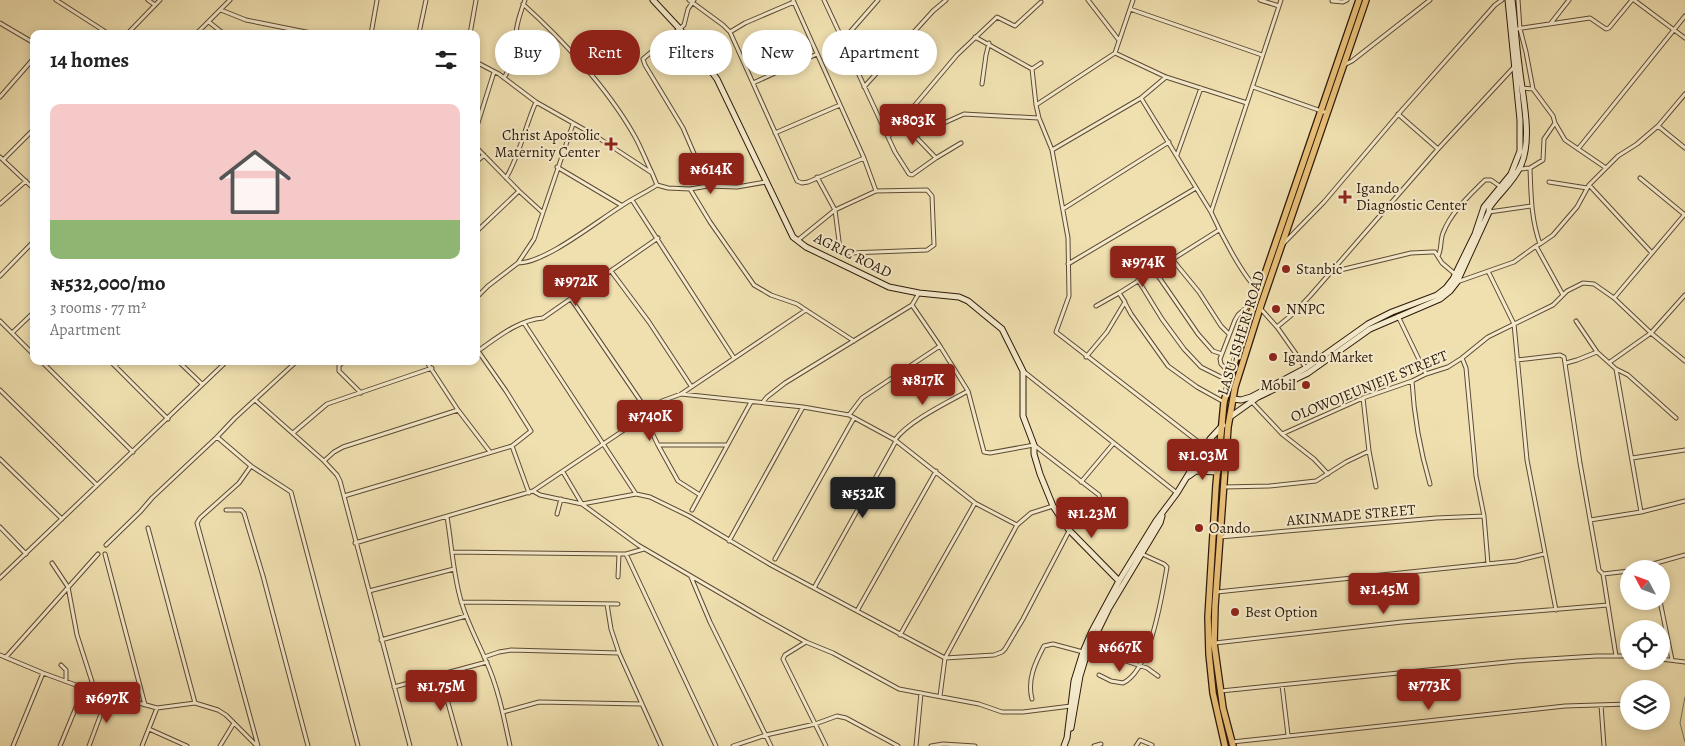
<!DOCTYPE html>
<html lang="en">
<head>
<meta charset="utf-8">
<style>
  :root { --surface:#fff; --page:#f6f6f6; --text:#222; --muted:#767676; --accent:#8f2418 }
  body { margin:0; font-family:Alegreya,serif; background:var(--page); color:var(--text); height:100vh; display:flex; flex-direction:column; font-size:19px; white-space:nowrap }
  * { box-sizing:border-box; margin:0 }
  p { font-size:16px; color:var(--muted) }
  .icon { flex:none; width:28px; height:28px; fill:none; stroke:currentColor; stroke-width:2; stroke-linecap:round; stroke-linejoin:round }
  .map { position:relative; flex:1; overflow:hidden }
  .sheet { position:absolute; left:30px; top:30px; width:450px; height:335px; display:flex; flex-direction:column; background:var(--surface); border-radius:10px; box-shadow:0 2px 8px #0003 }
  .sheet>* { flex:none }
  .banner { position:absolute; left:495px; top:30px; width:475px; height:45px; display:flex; gap:10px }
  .needle { width:32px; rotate:311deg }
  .tools { position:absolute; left:1620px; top:560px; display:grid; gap:10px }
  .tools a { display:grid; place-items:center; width:50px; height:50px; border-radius:50%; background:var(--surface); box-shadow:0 2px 8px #0003; font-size:25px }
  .price { position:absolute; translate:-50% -42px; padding:0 11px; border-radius:5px; background:var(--accent); color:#fff; font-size:16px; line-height:32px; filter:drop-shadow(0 1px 2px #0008) }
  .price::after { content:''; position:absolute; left:50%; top:30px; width:15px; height:11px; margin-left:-8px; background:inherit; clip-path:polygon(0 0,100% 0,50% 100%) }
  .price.current { background:#222; color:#fff }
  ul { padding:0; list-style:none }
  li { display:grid; align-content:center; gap:10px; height:265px; padding:0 20px }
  li span { display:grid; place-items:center; height:155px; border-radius:10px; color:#555 }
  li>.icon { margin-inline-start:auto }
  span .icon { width:90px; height:90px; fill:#fffc; stroke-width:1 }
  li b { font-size:21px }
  h2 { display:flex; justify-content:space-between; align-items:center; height:60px; padding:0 20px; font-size:21px }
  .chip { padding:0 18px; border-radius:22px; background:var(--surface); box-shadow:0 2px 8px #0003; font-size:18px; line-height:45px }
  .chip.current { background:var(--accent); color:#fff }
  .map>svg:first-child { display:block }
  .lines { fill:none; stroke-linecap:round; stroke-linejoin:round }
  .stream { stroke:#6e7b6b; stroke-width:1 }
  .street-casing { stroke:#5d4a34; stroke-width:5 }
  .secondary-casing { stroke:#2c180a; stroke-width:7 }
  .primary-casing { stroke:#2c180a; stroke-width:8 }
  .street { stroke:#f5ebcc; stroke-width:3 }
  .secondary { stroke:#f5ebcc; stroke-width:5 }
  .primary { stroke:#e8c078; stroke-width:5.5 }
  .poi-dot { fill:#8f2418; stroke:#f5ebcc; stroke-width:2 }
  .labels { text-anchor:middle; stroke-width:4; stroke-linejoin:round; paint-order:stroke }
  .poi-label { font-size:15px; fill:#2c180a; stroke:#f5ebcc; text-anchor:start }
  .street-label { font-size:15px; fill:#2c180a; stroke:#f5ebcc }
</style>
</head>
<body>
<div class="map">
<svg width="1685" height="746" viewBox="0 0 1685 746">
  <rect width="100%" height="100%" fill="#f0e0b0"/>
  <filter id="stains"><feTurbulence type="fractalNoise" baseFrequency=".004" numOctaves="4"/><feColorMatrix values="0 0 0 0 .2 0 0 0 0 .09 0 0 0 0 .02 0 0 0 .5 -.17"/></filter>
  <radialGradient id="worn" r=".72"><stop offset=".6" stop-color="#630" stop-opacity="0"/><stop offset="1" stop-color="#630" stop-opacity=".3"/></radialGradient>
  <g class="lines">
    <path class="stream" d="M1685 697 1680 723 1685 742"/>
    <g class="street-casing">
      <path id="street" d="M56 0 109 34
        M148 0 155 5
        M689 0 723 25 730 32 797 181 802 183 808 182 864 158
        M694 0 688 9 684 25 643 59 645 65 683 128 708 186
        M793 0 864 158 876 191
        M824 0 895 152 909 174 912 175 936 158 961 143
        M1088 0 1118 39
        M1260 0 1279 6
        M1518 0 1520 29 1526 52 1533 89
        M1634 0 1685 38
        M1332 1 1343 2 1347 0
        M523 4C563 40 608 89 634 135 641 147 646 161 652 173
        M1130 9 1262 55
        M221 10 246 20 316 34
        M209 22 224 34
        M0 23 34 43
        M1551 23 1569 0
        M1516 29 1590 18 1606 29 1609 28 1632 0
        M730 32 745 23 794 2
        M127 34 160 0
        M196 34 230 0
        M371 34 377 0
        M420 34 419 33 426 0
        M470 34 476 0
        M975 37 1032 69 1036 105 1039 118 1052 150 1068 238 1069 296 1056 332 1205 447
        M843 40 878 0
        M1115 53 1166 77 1247 103
        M476 62 499 74 536 102 594 135 652 173 657 185
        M1344 65 1352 61 1430 0
        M1032 69 1041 63
        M504 78C513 63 515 52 516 35 516 24 521 11 525 0
        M753 83 817 54
        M982 84 986 55 989 43
        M864 87 933 11 946 0
        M1253 87 1327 113
        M1522 88 1533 89 1553 116 1555 123 1565 140 1606 168 1618 156 1637 144 1658 126 1685 94
        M0 97 34 58
        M1141 98 1211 212C1220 232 1243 277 1259 291
        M1036 105 1115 53 1133 0
        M1398 114 1438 149
        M899 123 915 136 936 158
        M1658 126 1685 148
        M476 129 494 72
        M775 133 840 105
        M915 136 964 114 1039 118
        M888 137 957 55 997 17 1015 26 1041 2
        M476 147 519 191 542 212
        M1578 149 1685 16
        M1052 150 1141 98 1166 77
        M1177 155 1201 88
        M0 157 34 189
        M3 160 34 129
        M476 162 484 155
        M557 167 621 205
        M1530 168C1531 195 1531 219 1540 244L1536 246 1563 295
        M1520 169 1530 168 1543 160 1544 139 1555 123
        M506 178C520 155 525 126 536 102
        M1640 178 1685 215
        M1549 182 1587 188
        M1589 185 1652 253
        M690 189 710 222 754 285 771 295 797 304 806 310
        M927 190 932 196 934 245 927 250 850 253 843 252 840 249 835 210 876 191Z
        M632 200 734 358
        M0 204 26 181
        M1063 209 1169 142
        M1211 212 1281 0
        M1489 212 1531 206
        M476 232 519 191
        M798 240 835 210 817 177
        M1284 243 1324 202 1402 110 1495 5 1502 0
        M1540 244 1553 235 1577 207 1589 185 1606 168
        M1438 256C1442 249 1440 240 1443 233 1451 212 1470 195 1485 180H1491L1501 187
        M1172 259 1199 292 1221 326 1229 334
        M518 263C545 263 596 222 620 207 631 199 645 193 657 185L668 188 690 189 708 186 737 187 766 182
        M1068 264 1196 188
        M1154 270 1198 334 1213 351 1222 354
        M611 271 649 322 691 386
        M1488 271 1514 324 1527 460 1556 610
        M1332 272 1411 253 1432 252H1435L1442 263 1455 274
        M0 276 34 241
        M1138 280 1162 319 1184 349 1201 367 1229 381
        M1457 282 1514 262 1536 246
        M476 298 488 286 518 263 534 239 573 124
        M1614 298 1685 214
        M571 299 648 412
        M1125 303 1131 314 1168 366 1197 387 1224 402
        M912 305 940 346 968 391 984 452 990 453 1034 445 1099 495 1100 499 1096 506 1086 513
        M1096 306 1119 293
        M1260 308 1277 327 1306 368
        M1398 316 1426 374
        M0 321 34 355
        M1576 321 1597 352 1616 369 1628 375 1676 418
        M524 323 636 494
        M1277 327 1294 313 1310 296 1438 149 1514 67
        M12 333 34 312
        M478 351C498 337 518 320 543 318L658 238
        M1086 357 1107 332 1125 302 1119 293 1219 230
        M1462 358 1466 368 1476 476 1484 516 1488 564
        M1517 360 1560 355 1564 357 1580 463 1599 570 1603 574 1616 656
        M41 361 133 452
        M110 361 168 419
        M178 361 202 384
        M344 361 339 366V371L361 393
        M426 361 458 410 490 452
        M1610 362 1651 333 1685 295
        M1566 363 1577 360 1597 352
        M115 366 120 361
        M1616 369 1641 512
        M1023 371 1177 493
        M1231 374 1221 364 1220 359 1235 320 1238 315 1246 308 1256 289
        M1412 381C1414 417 1420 450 1430 484
        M0 390 97 485
        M681 394 803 407 849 415 895 440 975 503 1017 525 1031 513 1053 506
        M1363 398 1369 451 1376 487
        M255 400 324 461 337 475 340 481 410 746
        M763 402 767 397 785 383 912 305 919 293
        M1252 402 1282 434 1314 459 1328 474
        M849 415 862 398 940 346
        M644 416 658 445
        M293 433 327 404 432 368
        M1282 434 1363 398 1412 381 1426 374 1448 367 1462 358 1488 337 1553 305 1567 291 1583 283 1594 284 1614 298 1651 333 1685 361
        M217 437 251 466 291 492 358 746
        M895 440C907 422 948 402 968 391
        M512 446 529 493
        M1632 458 1685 450
        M0 459 62 519
        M324 461 334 452 343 447 458 410
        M251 466 239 483 200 518 197 523 258 746
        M563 472 582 504 636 494 650 497 689 516 771 565 945 658 994 655 1002 652 1005 649 1023 619 1069 531
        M1081 482 1113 444
        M1224 487 1269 486 1316 481 1346 462 1369 451
        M533 491 540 495 582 504 638 545 761 617 806 642 833 653 899 689 979 704 1002 712H1023L1071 706
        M700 495 678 481 658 445H727
        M344 496 512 446 531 431 506 391 476 348
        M226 510H241L244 513 263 576 308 746
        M692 510 751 402
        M557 514 561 499
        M447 517C452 546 453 576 462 604 468 624 478 642 486 661 498 687 504 718 510 746
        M1590 520 1641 512 1685 501
        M0 527 26 554
        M148 528 195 703
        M1220 537 1436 518 1484 516
        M729 541 803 407
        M355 543 533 491 627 428 662 401 681 394 806 310 854 341
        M106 545 140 512 152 498 217 437 235 418 297 361
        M453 552 619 554H626L644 549
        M105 554 145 705
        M626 554 716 746
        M775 559 854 418
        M52 563 68 587 77 635 95 691
        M1635 569 1685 555
        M1603 574 1629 571
        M618 577 619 554
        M691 577 710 622 771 746
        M0 578 227 361
        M814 588 896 441
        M369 591 454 569
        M1217 592 1516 561 1544 554
        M1660 601 1672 660
        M461 602 618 604
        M607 604 611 629 619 653 661 746
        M857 611 936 471
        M900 635 975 503
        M381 640 466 616
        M806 642 785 655 783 659 826 746
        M1215 643 1402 622 1608 605
        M1091 644 1126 661 1147 668 1158 676
        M0 655 43 673 84 688 157 708 195 703 218 710 226 715 257 746
        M6 657 98 554
        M484 657 499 652 511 650 619 653
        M1661 659 1685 662
        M61 665 66 670V681
        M440 674 460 746
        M1099 675 1111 681 1123 683C1151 670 1162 595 1167 567L1164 564 1142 554
        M1282 685 1288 735
        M394 687 487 662
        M1221 691 1517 661 1596 656H1629
        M940 696 945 658 1017 525
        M1032 699C1027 680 1035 663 1044 646L1053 644 1083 652
        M1601 705 1604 746
        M503 712 539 702 642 704
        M149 729 187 746
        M1232 742 1565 706 1629 704
        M13 746 43 673
        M60 746 84 688
        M89 746 108 695
        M142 746 157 708
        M220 746 234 723
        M733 746 766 735 815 724 837 716 846 718 898 746
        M916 746 921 693
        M931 746 943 744 975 746
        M1094 746 1101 744
        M1136 746 1140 740 1152 745"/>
    </g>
    <g class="secondary-casing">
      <path id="secondary" d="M653 0 679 28 717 79 793 237 806 247 889 287 919 293 959 297 968 301 1002 329 1023 371V416L1034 445V454L1040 474 1053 506 1069 530 1119 581
        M1233 399 1241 400 1251 397 1306 368 1368 324 1392 312 1437 295 1446 288 1453 279 1475 234 1484 207 1511 174 1520 151V120L1508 0
        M1230 417 1258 397 1308 373 1370 329 1440 299 1450 291 1457 282 1489 212V208C1499 193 1514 182 1521 165 1533 137 1522 95 1519 65 1516 44 1515 22 1512 0
        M1189 476 1196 471 1218 472
        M1071 728 1080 676 1087 653 1109 608 1160 523 1162 516
        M1064 746 1067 738 1074 681 1083 652 1092 631 1119 581 1156 521 1177 493 1210 439 1223 425"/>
    </g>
    <g class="primary-casing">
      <path id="primary" d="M1225 746 1213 693 1209 654 1208 617 1216 485 1224 402 1235 361 1359 0
        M1233 746 1223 708 1214 643 1215 606 1228 427 1235 387 1260 308 1366 0"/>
    </g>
    <use href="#street" class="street"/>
    <use href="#secondary" class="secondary"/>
    <use href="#primary" class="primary"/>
  </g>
  <g class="poi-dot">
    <path d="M608.5 136.5h5v5h5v5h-5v5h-5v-5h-5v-5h5z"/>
    <path d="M1342.5 189.5h5v5h5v5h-5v5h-5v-5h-5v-5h5z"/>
    <circle cx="1286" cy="269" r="5"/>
    <circle cx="1276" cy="309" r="5"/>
    <circle cx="1273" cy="357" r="5"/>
    <circle cx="1306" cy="385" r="5"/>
    <circle cx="1199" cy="528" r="5"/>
    <circle cx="1235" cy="612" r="5"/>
  </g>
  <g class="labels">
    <g class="poi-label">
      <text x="600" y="140" text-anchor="end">Christ Apostolic<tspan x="600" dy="17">Maternity Center</tspan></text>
      <text x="1356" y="193">Igando<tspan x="1356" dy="17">Diagnostic Center</tspan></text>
      <text x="1296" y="274">Stanbic</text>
      <text x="1286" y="314">NNPC</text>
      <text x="1283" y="362">Igando Market</text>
      <text x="1296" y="390" text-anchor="end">Mobil</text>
      <text x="1209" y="533">Oando</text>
      <text x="1245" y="617">Best Option</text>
    </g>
    <g class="street-label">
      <text transform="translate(853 255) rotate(26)" y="5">AGRIC ROAD</text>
      <text transform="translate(1241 333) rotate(-73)" y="5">LASU-ISHERI ROAD</text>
      <text transform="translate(1369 386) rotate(-22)" y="5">OLOWOJEUNJEJE STREET</text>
      <text transform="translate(1351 515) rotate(-5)" y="5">AKINMADE STREET</text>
    </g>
  </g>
  <rect width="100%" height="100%" filter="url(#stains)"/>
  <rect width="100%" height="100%" fill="url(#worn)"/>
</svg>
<div class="tools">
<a><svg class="needle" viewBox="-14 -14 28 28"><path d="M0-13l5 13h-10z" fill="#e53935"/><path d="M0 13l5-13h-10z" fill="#767676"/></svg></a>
<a><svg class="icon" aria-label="locate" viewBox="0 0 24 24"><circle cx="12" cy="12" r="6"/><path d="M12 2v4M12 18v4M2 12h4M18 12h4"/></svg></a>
<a><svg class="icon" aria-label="layers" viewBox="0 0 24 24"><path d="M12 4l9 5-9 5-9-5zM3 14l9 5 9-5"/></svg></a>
</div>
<b class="price" style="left:913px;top:146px">₦803K</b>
<b class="price" style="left:711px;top:195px">₦614K</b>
<b class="price" style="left:1143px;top:288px">₦974K</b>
<b class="price" style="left:576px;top:307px">₦972K</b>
<b class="price" style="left:923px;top:406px">₦817K</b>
<b class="price" style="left:650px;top:442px">₦740K</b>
<b class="price" style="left:1203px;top:481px">₦1.03M</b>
<b class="price current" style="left:863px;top:519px">₦532K</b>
<b class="price" style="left:1092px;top:539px">₦1.23M</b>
<b class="price" style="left:1384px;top:615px">₦1.45M</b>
<b class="price" style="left:1120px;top:673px">₦667K</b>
<b class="price" style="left:1429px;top:711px">₦773K</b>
<b class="price" style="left:441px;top:712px">₦1.75M</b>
<b class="price" style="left:107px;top:724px">₦697K</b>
<div class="banner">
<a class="chip">Buy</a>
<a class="chip current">Rent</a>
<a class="chip">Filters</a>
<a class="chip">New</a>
<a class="chip">Apartment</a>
</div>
<section class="sheet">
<h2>14 homes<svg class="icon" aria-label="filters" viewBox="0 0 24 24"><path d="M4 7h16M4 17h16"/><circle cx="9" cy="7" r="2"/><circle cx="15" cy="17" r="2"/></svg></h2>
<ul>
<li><span style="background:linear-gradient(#f6c9c9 75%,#8fb573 0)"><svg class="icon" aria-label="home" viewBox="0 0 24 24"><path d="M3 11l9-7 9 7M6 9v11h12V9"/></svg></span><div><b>₦532,000/mo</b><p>3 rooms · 77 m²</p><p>Apartment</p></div></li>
</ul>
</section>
</div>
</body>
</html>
